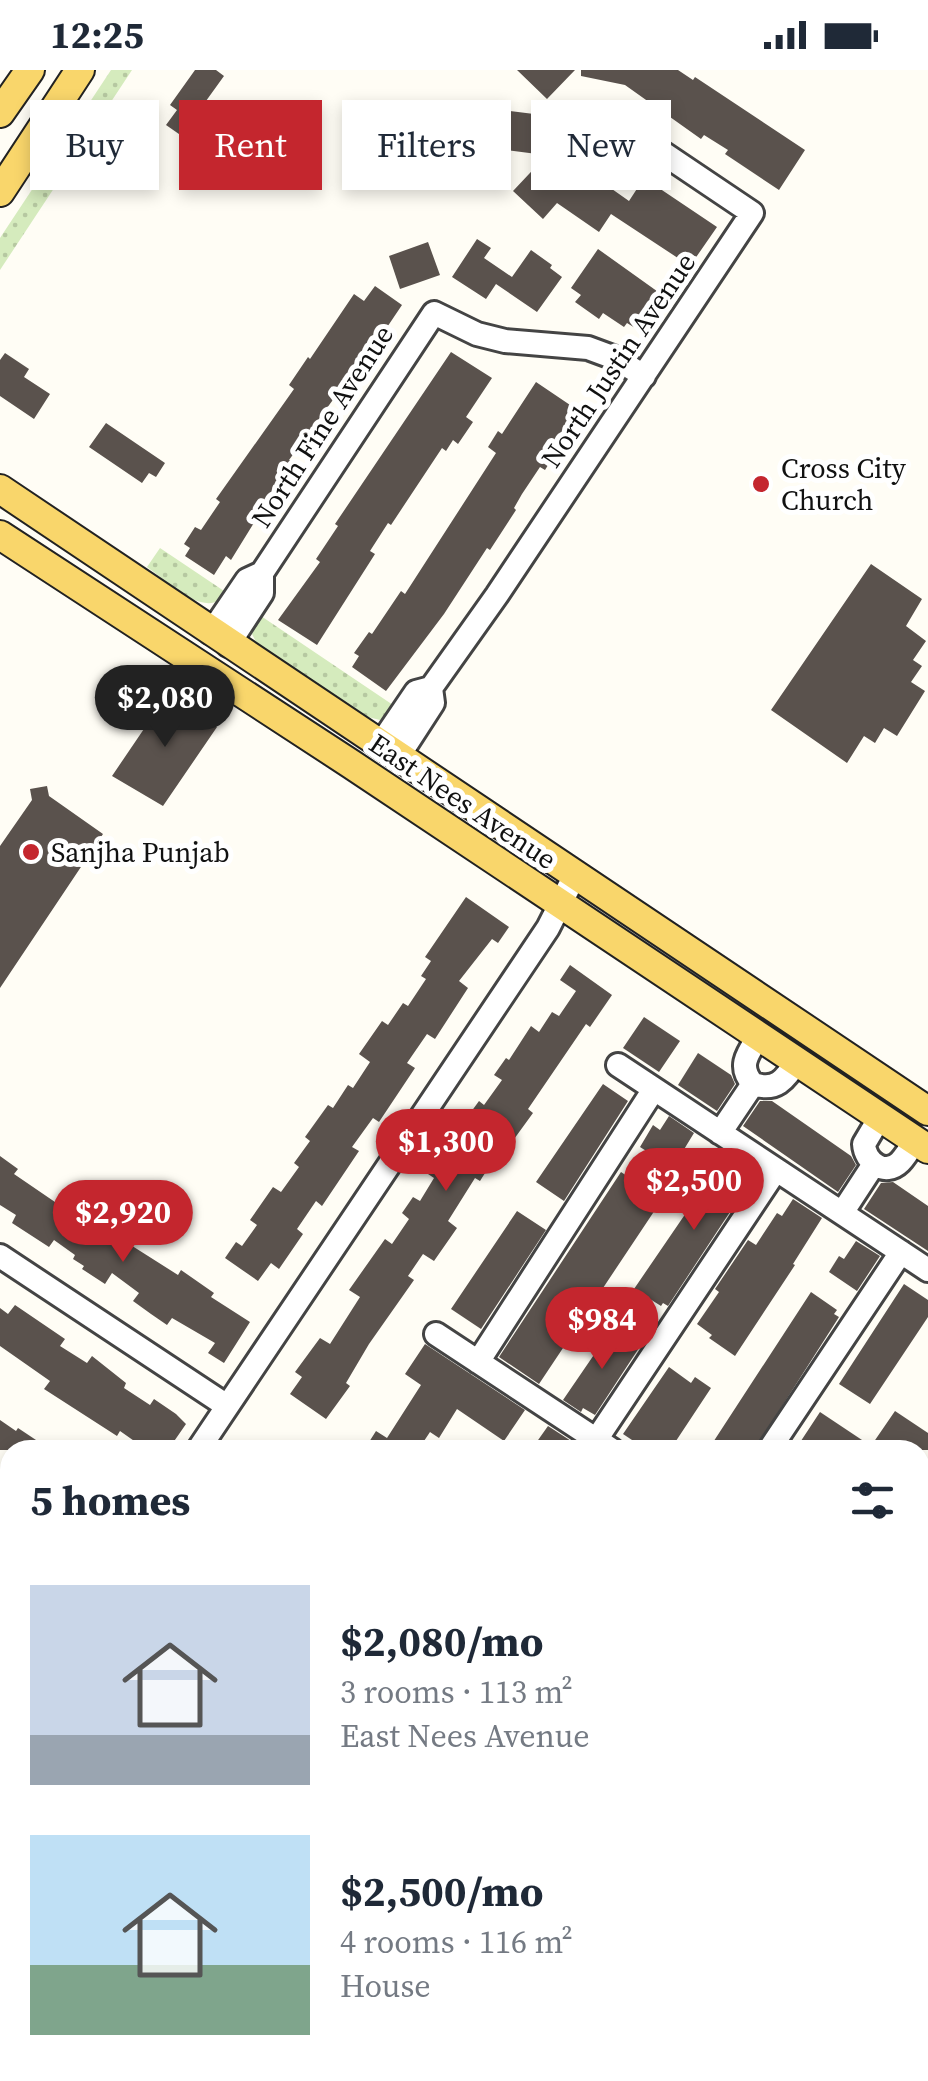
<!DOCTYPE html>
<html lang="en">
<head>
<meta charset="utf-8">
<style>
  :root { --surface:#fff; --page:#f2f2f3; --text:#1f2937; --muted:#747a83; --accent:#c4262e }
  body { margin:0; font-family:"Source Serif 4",serif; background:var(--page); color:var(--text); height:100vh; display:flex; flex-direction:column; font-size:38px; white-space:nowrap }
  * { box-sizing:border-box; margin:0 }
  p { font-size:32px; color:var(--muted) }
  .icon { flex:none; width:55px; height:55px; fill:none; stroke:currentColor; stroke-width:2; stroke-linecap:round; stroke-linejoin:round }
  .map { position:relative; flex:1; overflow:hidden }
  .side { position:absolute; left:0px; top:1370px; width:930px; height:642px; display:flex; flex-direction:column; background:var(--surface); border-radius:30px 30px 0 0; box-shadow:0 5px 15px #0003 }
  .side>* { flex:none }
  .top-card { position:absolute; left:30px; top:30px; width:870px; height:90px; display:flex; gap:20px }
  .price { position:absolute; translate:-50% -85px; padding:0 22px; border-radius:35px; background:var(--accent); color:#fff; font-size:32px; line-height:65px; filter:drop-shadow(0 2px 5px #0008) }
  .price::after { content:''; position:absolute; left:50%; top:60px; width:30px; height:22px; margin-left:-15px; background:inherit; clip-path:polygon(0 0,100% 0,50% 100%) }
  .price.active { background:#222; color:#fff }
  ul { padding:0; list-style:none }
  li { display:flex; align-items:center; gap:30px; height:250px; padding:0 30px }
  li span { display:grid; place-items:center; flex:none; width:280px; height:200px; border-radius:0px; color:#555 }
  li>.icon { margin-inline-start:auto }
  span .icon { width:120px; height:120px; fill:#fffc; stroke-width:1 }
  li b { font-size:42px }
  h2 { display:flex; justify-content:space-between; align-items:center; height:120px; padding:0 30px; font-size:42px }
  .pill { padding:0 35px; border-radius:0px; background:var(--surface); box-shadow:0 5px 15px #0003; font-size:35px; line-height:90px }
  .pill.active { background:var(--accent); color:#fff }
  .status { display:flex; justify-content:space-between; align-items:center; height:70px; padding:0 50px; background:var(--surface); direction:ltr }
  .status svg { height:28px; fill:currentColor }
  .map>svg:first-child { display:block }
  .grass { fill:url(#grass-dots) }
  .building { fill:#5a524d }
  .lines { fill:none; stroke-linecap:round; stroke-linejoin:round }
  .minor-casing { stroke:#444; stroke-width:28 }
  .major-casing { stroke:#222; stroke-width:32 }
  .minor { stroke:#fff; stroke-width:22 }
  .major { stroke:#f9d66b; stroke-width:28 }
  .poi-dot { fill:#c4262e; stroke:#fff; stroke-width:4 }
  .labels { text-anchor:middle; stroke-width:10; stroke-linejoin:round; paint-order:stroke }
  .street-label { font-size:28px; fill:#111; stroke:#fff }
  .poi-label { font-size:28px; fill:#111; stroke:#fff; text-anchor:start }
</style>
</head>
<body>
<div class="status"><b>12:25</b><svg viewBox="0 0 49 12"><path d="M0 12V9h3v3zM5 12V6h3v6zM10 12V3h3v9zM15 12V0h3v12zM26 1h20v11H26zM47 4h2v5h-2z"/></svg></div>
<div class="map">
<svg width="928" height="2011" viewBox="0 0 928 2011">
  <defs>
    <pattern id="grass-dots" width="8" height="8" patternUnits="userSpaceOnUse" patternTransform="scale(2.5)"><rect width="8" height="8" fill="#d5ebbd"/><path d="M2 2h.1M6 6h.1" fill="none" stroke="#b6c8a1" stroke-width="1.8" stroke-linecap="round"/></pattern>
  </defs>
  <rect width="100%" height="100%" fill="#fffdf5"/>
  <path class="grass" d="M111 0H132L0 200V168Z
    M160 478 227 523C207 552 167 511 147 497Z
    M258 544 396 637 380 650 368 647 257 574 252 564Z"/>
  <path class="building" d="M195 0H216L224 6 193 49 201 55 189 71 166 55 177 40 170 35Z
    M517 0H575L547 29Z
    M581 0H678L693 10 695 7 805 80 779 120 725 84 728 80 704 65 701 69 625 15 581 6Z
    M510 41 542 45 537 84 490 78 493 55 508 57Z
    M545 87 579 118 584 110 597 119 602 112 629 131 644 108 717 157 690 196 611 144 599 162 557 133 543 149 513 121Z
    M477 169 491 178 484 188 512 207 531 180 552 195 550 198 562 207 537 242 496 214 486 229 452 207Z
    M428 172 440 205 400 219 389 186Z
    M598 179 661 224 657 230 664 234 645 264 627 253 624 257 603 243 599 249 575 232 581 225 571 218Z
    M375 216 402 235 338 330 335 327 289 390 296 394 272 428 270 427 231 490 226 486 214 505 185 486 190 478 184 474 195 457 201 460 220 432 216 429 294 319 289 315 308 287 310 289 354 224 364 231Z
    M451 282 492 308 466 347 473 352 458 374 453 370 446 381 442 378 391 455 388 453 370 481 375 484 317 575 278 550 320 492 316 489 338 456 335 454Z
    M5 283 29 299 24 307 50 324 34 349 0 326V290Z
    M536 312 573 337 567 346 575 351 545 400 540 397 522 424 514 438 516 440 490 480 487 478 444 544 386 621 352 597 359 586 354 583 369 562 372 564 401 521 405 524 496 383 488 377 498 361 502 364Z
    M106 353 165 393 156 407 149 403 142 413 89 377Z
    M871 494 922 529 906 556 926 571 913 590 922 596 911 612 925 621 897 666 884 658 875 673 864 666 847 693 771 640Z
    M169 622 217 657 163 736 112 706Z
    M47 716 49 726 103 764 0 918V776L32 730 30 719Z
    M466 827 509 857 498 873 492 869 459 911 468 918 435 969 427 964 407 993 415 998 379 1052 373 1048 352 1077 359 1081 322 1136 316 1131 297 1159 303 1164 279 1199 271 1193 258 1211 225 1188 236 1172 242 1176 257 1155 250 1150 273 1117 281 1122 299 1097 294 1093 310 1071 305 1067 328 1035 333 1038 348 1015 353 1018 370 992 359 984 382 951 388 955 403 933 408 936 426 909 421 906 431 891 425 887Z
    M570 895 612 925 590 957 586 954 528 1039 533 1043 509 1076 504 1073 480 1111 475 1108 448 1151 457 1158 434 1191 423 1184 408 1206 414 1210 369 1274 346 1313 350 1316 326 1349 290 1324 302 1307 295 1302 320 1268 330 1274 360 1227 349 1220 385 1169 392 1174 409 1149 402 1143 413 1127 420 1131 434 1108 428 1104 455 1064 479 1031 484 1035 502 1010 494 1005 506 988 509 990 531 956 539 962 552 942 559 946 576 921 560 910Z
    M644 947 680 971 659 1002 623 978Z
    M698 983 731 1005 735 1014 717 1041 678 1015Z
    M603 1014 628 1031 564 1131 536 1112Z
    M760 1031H772L851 1086 856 1095 838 1122 743 1056Z
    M669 1046 694 1063 683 1081 688 1084 678 1101 640 1077 653 1055 660 1060Z
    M0 1086 18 1099 14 1104 93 1158 96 1153 178 1205 181 1200 214 1223 211 1227 250 1252 224 1293 208 1283 215 1273 172 1248 167 1255 151 1244 133 1231 139 1223 112 1203 105 1214 82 1199 84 1196 73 1189 75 1185 54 1170 49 1177 12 1153 16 1145 0 1135Z
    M730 1087 755 1104 668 1236 663 1233 661 1236 634 1219 714 1102 719 1105Z
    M621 1102 636 1112 639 1108 665 1125 539 1314 499 1287Z
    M893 1112 928 1136V1181L864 1139 881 1113Z
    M793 1129 822 1148 793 1194 795 1195 735 1286 709 1268 712 1265 697 1254 719 1222 715 1219 748 1170 756 1175 777 1143 782 1146Z
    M517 1141 546 1160 481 1259 451 1239Z
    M856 1171 880 1186 857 1221 829 1202 839 1186 844 1189Z
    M904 1214 928 1230V1247L870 1334 839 1314Z
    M811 1222 837 1240 834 1244 839 1247 754 1380H708Z
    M15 1235 65 1269 60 1276 87 1293 92 1286 126 1313 124 1318 150 1335 154 1329 176 1344 186 1354 168 1380H147L120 1361 117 1366 44 1319 50 1311 0 1276V1238L8 1244Z
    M615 1254 631 1265 628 1270 639 1278 595 1345 583 1338 581 1342 563 1330Z
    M425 1274 525 1340 504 1371 457 1339 439 1368 430 1362 418 1380H364L376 1361 387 1368 421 1315 405 1304Z
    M669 1297 691 1313 695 1307 711 1318 670 1380H647L623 1364Z
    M895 1341 928 1363V1380H795L820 1342 871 1376Z
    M0 1350 16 1361 18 1358 51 1380H0Z
    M548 1356 585 1380H531Z"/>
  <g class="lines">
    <g class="minor-casing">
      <path id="minor" d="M211 563 247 510 262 503
        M228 575 262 523V503L434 243 477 264 505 271 588 278 615 288 644 306
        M380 675 416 622 431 618 497 525 752 143 642 69 614 60 596 63
        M398 687 433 633 431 618
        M759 966C748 983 737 996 753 1014 777 1022 785 1009 797 991
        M618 995 928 1200
        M880 1047 864 1074C865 1092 885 1107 900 1092 906 1086 911 1077 915 1070
        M720 1063 753 1014
        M842 1143 874 1094
        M0 1186 227 1336
        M436 1264 612 1380
        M478 1292 654 1019
        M596 1370 776 1100
        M198 1380 548 858 575 805
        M769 1380 901 1182
        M0 1453 10 1459
        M920 1688V1690
        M0 1713 10 1715
        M920 1793 928 1799
        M311 2002 324 2011
        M649 2002 662 2011
        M704 2011 710 2002"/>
    </g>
    <g class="major-casing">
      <path id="major" d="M0 43 30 0
        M0 122 80 0
        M0 419 928 1041
        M0 465 351 694 928 1079"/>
    </g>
    <use href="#minor" class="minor"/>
    <use href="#major" class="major"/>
  </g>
  <g class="poi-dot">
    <circle cx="761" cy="414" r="10"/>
    <circle cx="31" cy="782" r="10"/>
  </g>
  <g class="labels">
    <g class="street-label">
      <text transform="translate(618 290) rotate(-56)" y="10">North Justin Avenue</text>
      <text transform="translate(322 356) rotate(-57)" y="10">North Fine Avenue</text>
      <text transform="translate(463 731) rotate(34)" y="10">East Nees Avenue</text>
    </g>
    <g class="poi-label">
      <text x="781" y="408">Cross City<tspan x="781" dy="32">Church</tspan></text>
      <text x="51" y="792">Sanjha Punjab</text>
    </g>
  </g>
</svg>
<b class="price active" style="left:165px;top:680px">$2,080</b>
<b class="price" style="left:446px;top:1124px">$1,300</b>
<b class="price" style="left:694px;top:1163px">$2,500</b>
<b class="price" style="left:123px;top:1195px">$2,920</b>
<b class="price" style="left:602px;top:1302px">$984</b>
<div class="top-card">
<a class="pill">Buy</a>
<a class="pill active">Rent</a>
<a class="pill">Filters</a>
<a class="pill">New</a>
</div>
<section class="side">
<h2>5 homes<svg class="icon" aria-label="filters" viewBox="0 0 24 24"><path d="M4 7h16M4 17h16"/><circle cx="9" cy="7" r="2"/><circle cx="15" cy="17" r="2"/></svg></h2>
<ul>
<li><span style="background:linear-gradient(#c9d6e8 75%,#9aa5b1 0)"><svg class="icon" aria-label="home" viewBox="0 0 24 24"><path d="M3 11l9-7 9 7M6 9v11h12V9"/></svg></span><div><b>$2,080/mo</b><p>3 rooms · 113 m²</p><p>East Nees Avenue</p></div></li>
<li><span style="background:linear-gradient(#bfe0f5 65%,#7fa58c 0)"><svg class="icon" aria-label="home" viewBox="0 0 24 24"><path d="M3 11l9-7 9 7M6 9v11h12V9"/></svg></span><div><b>$2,500/mo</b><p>4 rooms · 116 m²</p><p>House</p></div></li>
</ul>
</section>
</div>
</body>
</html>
